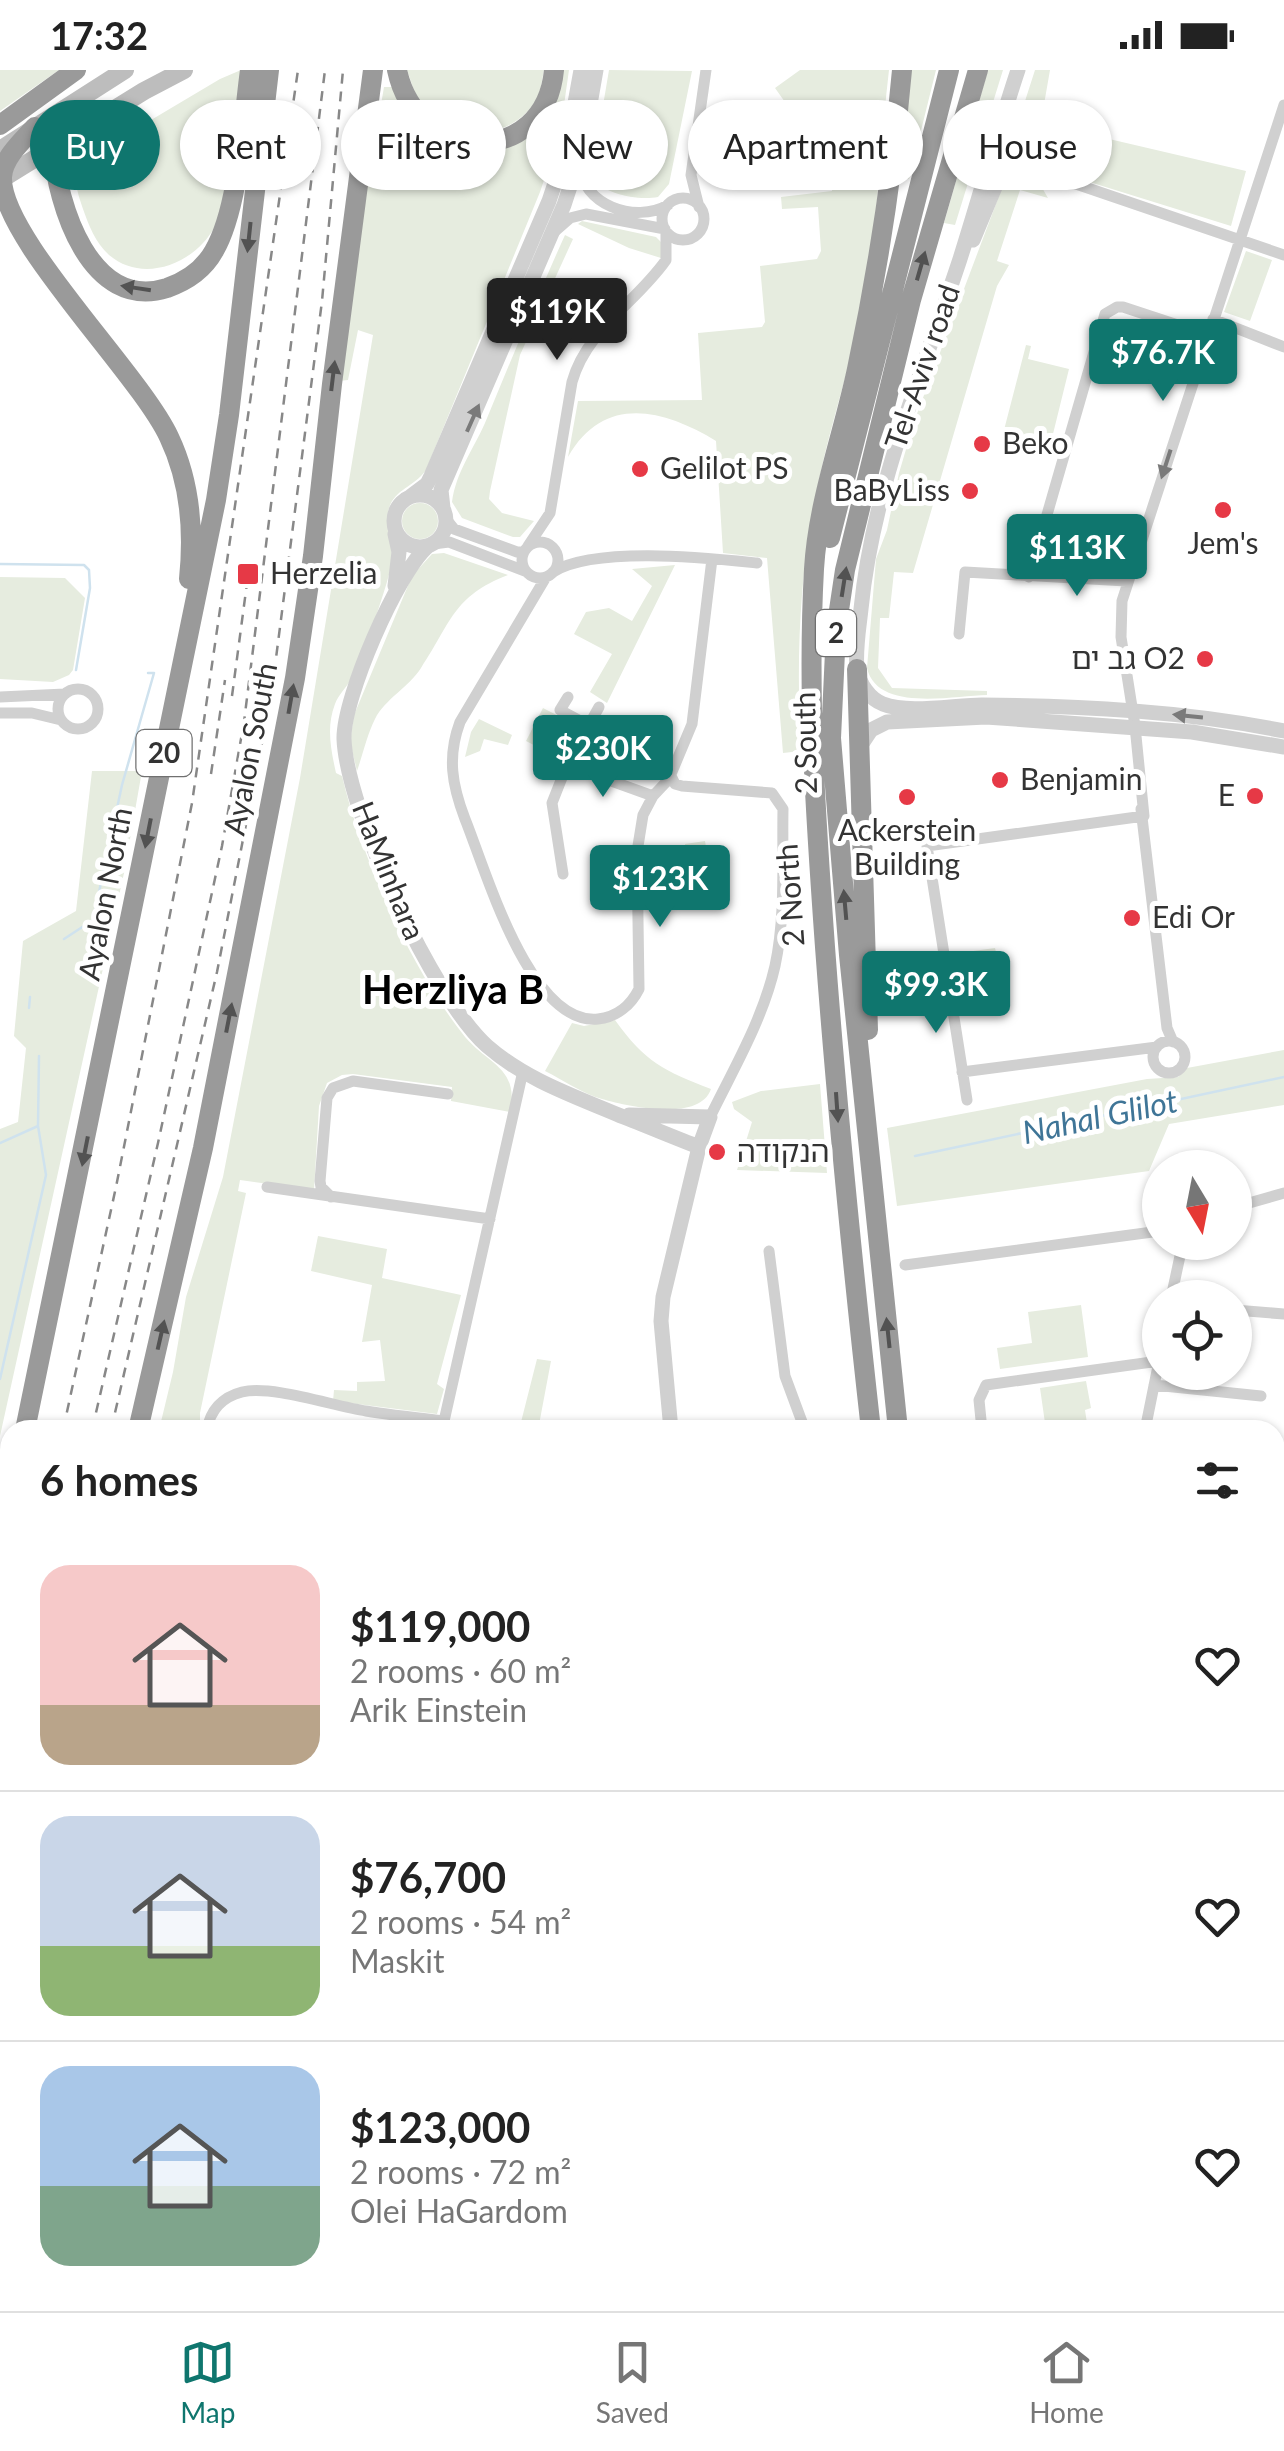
<!DOCTYPE html>
<html lang="en">
<head>
<meta charset="utf-8">
<style>
  :root { --surface:#fff; --page:#f6f6f6; --text:#222; --muted:#767676; --line:#e0e0e0; --accent:#0f766e }
  body { margin:0; font-family:Lato,"Noto Sans Hebrew",sans-serif; background:var(--page); color:var(--text); height:100vh; display:flex; flex-direction:column; font-size:38px; white-space:nowrap }
  * { box-sizing:border-box; margin:0 }
  p { font-size:32px; color:var(--muted) }
  .icon { flex:none; width:55px; height:55px; fill:none; stroke:currentColor; stroke-width:2; stroke-linecap:round; stroke-linejoin:round }
  .map { position:relative; flex:1; overflow:hidden }
  .sheet { position:absolute; left:0px; top:1350px; width:1285px; height:892px; display:flex; flex-direction:column; background:var(--surface); border-radius:30px 30px 0 0; box-shadow:0 2px 8px #0004 }
  .sheet>* { flex:none }
  .hud { position:absolute; left:30px; top:30px; width:1225px; height:90px; display:flex; gap:20px }
  .needle { width:65px; rotate:170deg }
  .fabs { position:absolute; left:1142px; top:1080px; display:grid; gap:20px }
  .fabs a { display:grid; place-items:center; width:110px; height:110px; border-radius:50%; background:var(--surface); box-shadow:0 2px 8px #0004; font-size:50px }
  .price { position:absolute; translate:-50% -85px; padding:0 22px; border-radius:10px; background:var(--accent); color:#fff; font-size:32px; line-height:65px; filter:drop-shadow(0 2px 5px #0008) }
  .price::after { content:''; position:absolute; left:50%; top:60px; width:30px; height:22px; margin-left:-15px; background:inherit; clip-path:polygon(0 0,100% 0,50% 100%) }
  .price.selected { background:#222; color:#fff }
  ul { padding:0; list-style:none }
  li { display:flex; align-items:center; gap:30px; height:250px; padding:0 40px }
  li+li { border-top:2px solid var(--line) }
  li span { display:grid; place-items:center; flex:none; width:280px; height:200px; border-radius:30px; color:#555 }
  li>.icon { margin-inline-start:auto }
  span .icon { width:120px; height:120px; fill:#fffc; stroke-width:1 }
  li b { font-size:42px }
  h2 { display:flex; justify-content:space-between; align-items:center; height:120px; padding:0 40px; font-size:42px }
  .pill { padding:0 35px; border-radius:45px; background:var(--surface); box-shadow:0 2px 8px #0004; font-size:35px; line-height:90px }
  .pill.selected { background:var(--accent); color:#fff }
  .status { display:flex; justify-content:space-between; align-items:center; height:70px; padding:0 50px; background:var(--surface); direction:ltr }
  .status svg { height:28px; fill:currentColor }
  .dock { display:flex; justify-content:space-around; align-items:center; height:140px; border-top:2px solid var(--line); background:var(--surface); font-size:28px; color:var(--muted) }
  .dock a { display:grid; justify-items:center; gap:5px }
  .dock .selected { color:var(--accent) }
  .map>svg:first-child { display:block }
  .green { fill:#e6ecdf }
  .lines { fill:none; stroke-linecap:round; stroke-linejoin:round }
  .stream { stroke:#cfe2ee; stroke-width:2.5 }
  .minor { stroke:#d0d0d0; stroke-width:11 }
  .tertiary { stroke:#d0d0d0; stroke-width:15 }
  .secondary { stroke:#bdbdbd; stroke-width:18 }
  .motorway { stroke:#9a9a9a; stroke-width:20 }
  .rail { stroke:#888; stroke-width:2.5; stroke-dasharray:10 8; stroke-linecap:butt }
  .oneway { fill:#525252 }
  .oneway2 { fill:#7a7a7a }
  .poi-dot { fill:#e63946; stroke:#fff; stroke-width:4 }
  .labels { text-anchor:middle; stroke-width:10; stroke-linejoin:round; paint-order:stroke }
  .shield { fill:#fff; stroke:#707070; stroke-width:2.5 }
  .shield-label { font-size:28px; font-weight:bold; fill:#333 }
  .street-label { font-size:30px; fill:#333; stroke:#fff }
  .poi-label { font-size:30px; fill:#333; stroke:#fff; text-anchor:start }
  .water-label { font-size:32px; font-style:italic; fill:#3f7597; stroke:#fff }
  .district-label { font-size:40px; font-weight:bold; fill:#000; stroke:#fff }
</style>
</head>
<body>
<div class="status"><b>17:32</b><svg viewBox="0 0 49 12"><path d="M0 12V9h3v3zM5 12V6h3v6zM10 12V3h3v9zM15 12V0h3v12zM26 1h20v11H26zM47 4h2v5h-2z"/></svg></div>
<div class="map">
<svg width="1284" height="2241" viewBox="0 0 1284 2241">
  <rect width="100%" height="100%" fill="#fff"/>
  <path class="green" d="M0 0H59L0 41Z
    M241 0C237 48 237 116 214 158 194 194 143 214 109 185 95 172 89 156 83 139 77 122 74 111 77 94L220 9Z
    M407 0H544C542 10 541 21 536 30 511 72 451 72 423 36 415 27 411 11 407 0Z
    M560 0H569L560 63 540 122 426 400C414 417 395 419 389 438 383 457 394 473 392 491 390 509 361 592 352 608 347 617 338 625 335 634 326 657 331 680 336 703L342 706C361 787 411 898 462 963 485 994 520 996 510 1042L451 1031 452 1017 353 1004 342 1005 327 1013 319 1036 314 1120 240 1110 238 1121 246 1123 200 1343V1360H159L173 1302 186 1227 223 1107 300 708 373 265 358 260 348 310 339 311 348 231 384 17H393C410 55 443 93 489 80 496 78 505 76 511 72 528 55 545 21 560 0Z
    M609 0 692 1 669 114 658 127C638 131 603 124 591 107Z
    M800 0H889C880 75 878 151 865 226 853 288 832 348 819 410 799 500 796 590 801 681L783 683 767 488 723 483 716 371C663 339 604 324 568 387L578 331 702 330 698 263 762 257 765 252 760 196 817 189 821 181 818 137 782 139 781 127 832 121V110L846 109 847 105 828 83 810 87 802 109 788 90 809 75V66L775 18Z
    M910 0H936L909 109 900 105Z
    M988 0H1003L955 155 944 153Z
    M1035 0H1050L1042 46 1045 54 1246 101 1231 156 1022 91 1007 92V87Z
    M1021 104 1037 109 1048 128 1020 120 997 191 1009 195 997 216 913 503 894 502 889 548H880L878 598 892 618 987 621V625C951 626 877 642 867 598L876 489 887 460 899 403 915 349 1005 110Z
    M582 151 656 167 661 172V188L629 178 578 154Z
    M565 165 573 169 520 285 490 421 489 429 502 443 534 451 520 467H513L462 448 452 432C456 402 473 380 485 353 511 290 537 227 565 165Z
    M1246 181 1272 190 1250 251 1224 242Z
    M1026 275 1031 276 1028 289 1069 299 1051 372 1004 360Z
    M402 451a18 18 0 1 1 36 0a18 18 0 1 1-36 0Z
    M444 483 508 505C453 526 451 553 421 598 409 617 385 629 375 649 367 665 363 684 357 701L350 672 354 645 412 506 432 484Z
    M675 495 607 633 590 622 612 584 574 564 586 542 609 538 632 551 652 516 632 499Z
    M0 507 65 508 85 528 73 600 69 605 53 612 0 609Z
    M543 638 576 655 559 688 526 671Z
    M479 649 512 665 508 675 484 669 480 681 465 687 471 662Z
    M92 701H142L124 803 0 1366V1059L18 1052 26 978 14 966 23 871 76 841Z
    M705 771 714 824 693 827 685 774Z
    M995 878 1001 902 993 904 994 912 964 916 959 883Z
    M615 950C645 992 664 1001 711 1019 700 1052 630 1037 602 1029 583 1024 563 1010 545 1001L572 953 584 956Z
    M1284 980V1035L1169 1054 1149 1101 897 1136 887 1058 1147 1009 1178 1007 1187 998Z
    M820 1014 827 1103 737 1100 752 1052 734 1039 732 1032 761 1021Z
    M318 1166 387 1179 382 1208 461 1225 437 1314 444 1319 437 1344 333 1331 334 1320 357 1321V1312L385 1311 380 1270 362 1272 372 1215 311 1201Z
    M1081 1235 1088 1287 1000 1299 997 1278 1032 1273 1028 1242Z
    M537 1289 551 1291 538 1360H519Z
    M1086 1311 1091 1338 1085 1340 1088 1360H1046L1040 1318Z
    M10 1969V2232L156 2233V2241H0V2014Z
    M412 2232 436 2233 443 2238 449 2232H587L588 2241H411Z"/>
  <g class="lines">
    <path class="stream" d="M0 494 84 495 89 500 90 518 76 600
      M64 869 93 850 122 715 154 603H148
      M29 938 30 927
      M0 1073 38 1056
      M915 1086 1284 1007
      M0 1309 46 1105 38 1056 39 986"/>
    <path class="minor" d="M580 94C581 135 635 154 668 135
      M1032 99 1284 185
      M662 149a21 21 0 1 1 42 0a21 21 0 1 1-42 0Z
      M699 137 691 105 706 0
      M554 162 570 148 586 144 665 159
      M1213 249 1284 277
      M446 449 454 459 517 482H524
      M522 490a18 18 0 1 1 36 0a18 18 0 1 1-36 0Z
      M433 474 449 472 525 501
      M528 476 550 443 572 312C587 259 636 233 666 190V162
      M553 502C595 476 707 488 757 493
      M546 507 460 652C447 687 452 715 465 749 486 801 530 956 598 949 617 947 631 935 639 919L637 782 643 745 653 726 669 709 692 654 712 489
      M1029 507 1105 244 1117 237H1123L1208 265
      M959 564 965 502 1126 511
      M58 639a20 20 0 1 1 40 0a20 20 0 1 1-40 0Z
      M0 627 65 624
      M568 627 560 640 588 655
      M0 643H32L61 650
      M567 695 653 726
      M671 706 675 714 682 716 772 723 783 739C782 790 786 845 775 896 763 949 734 998 710 1047
      M1141 739 1167 958 1173 972
      M1144 746 1135 656 1121 567 1122 531 1284 35
      M563 804 552 733 567 695 599 637
      M1153 987a16 16 0 1 1 32 0a16 16 0 1 1-32 0Z
      M962 1002 1157 977
      M967 1030 927 776 1144 746
      M267 1117 490 1149
      M331 1127 321 1117 320 1111 327 1028 333 1018 353 1011 448 1024
      M1235 1137 1284 1123
      M769 1181 785 1306 805 1360
      M905 1195 1160 1161
      M1171 1228 1183 1172
      M1235 1240 1284 1244
      M1154 1315 1261 1326
      M207 1360C210 1341 222 1327 242 1322 272 1315 333 1336 366 1341 391 1345 418 1348 444 1351
      M442 1360 523 1001
      M982 1360 979 1330 986 1315 1159 1291
      M1145 1360 1160 1286
      M1275 1418H1284
      M1275 1640 1284 1591
      M1275 1775H1284
      M1275 1895H1278L1280 1884 1284 1883
      M1275 2165H1284
      M164 2241V2232
      M292 2241 293 2232
      M312 2241 320 2232
      M594 2241V2232
      M970 2241 972 2232
      M1101 2241 1102 2232"/>
    <path class="tertiary" d="M1018 0C997 63 980 126 960 189 922 304 873 417 861 539 859 558 855 580 857 599 859 614 870 629 883 634 907 644 955 635 982 635 1082 636 1185 641 1284 661
      M973 170 1000 105 1015 97 1032 99
      M394 451a26 26 0 1 1 52 0a26 26 0 1 1-52 0Z
      M411 426 427 414 431 406 549 131 567 77 581 0
      M443 438 441 420 564 135 582 80 596 0
      M428 476C397 503 343 628 344 669 347 741 433 928 487 976 526 1010 574 1026 621 1046 647 1056 673 1067 699 1077
      M395 516 399 482 395 464
      M859 678 871 660 887 652 986 647 1192 662 1284 677
      M629 1045 710 1047 699 1077 663 1227 661 1251 671 1360
      M698 2232 699 2241"/>
    <path class="secondary" d="M0 80 125 0
      M0 110 144 21 184 0"/>
    <path class="motorway" d="M397 0C417 95 545 98 554 0
      M0 55 76 0
      M35 57C22 71 3 88 2 107 0 167 139 303 169 367 190 411 194 461 189 509
      M53 78C57 134 90 242 167 218 187 211 204 199 214 181 239 138 243 51 250 0
      M830 468 949 0
      M857 599 868 960
      M25 1360 216 430 229 345 269 0
      M138 1360 203 1078 295 608 313 486 332 314 373 0
      M871 1360C853 1199 837 1039 825 877 816 751 807 626 814 499 818 431 843 365 857 299 878 200 893 101 902 0
      M898 1360 849 885 831 668 836 560 845 500 911 230 978 0
      M0 1470 10 1426
      M0 1921 10 1878
      M786 2241V2232
      M812 2241V2232"/>
    <path class="rail" d="M232 626 249 498
      M211 704 225 610
      M63 1360 116 1117 192 733 298 0
      M92 1360 158 1073 222 776 244 652 325 0
      M111 1360 217 902 271 627 322 231 343 0
      M0 1615 10 1575
      M0 1657 10 1615
      M0 1737 10 1696
      M0 1808 10 1768"/>
  </g>
  <defs><path id="oneway-solid" d="M-6-.8H1V-3.2L6.5 0L1 3.2V.8H-6Z" transform="scale(2.5)"/></defs>
  <g class="oneway">
    <use href="#oneway-solid" transform="translate(249 167) rotate(96)"/>
    <use href="#oneway-solid" transform="translate(921 196) rotate(-74)"/>
    <use href="#oneway-solid" transform="translate(136 218) rotate(-171)"/>
    <use href="#oneway-solid" transform="translate(333 306) rotate(-83)"/>
    <use href="#oneway-solid" transform="translate(844 512) rotate(-81)"/>
    <use href="#oneway-solid" transform="translate(291 629) rotate(-80)"/>
    <use href="#oneway-solid" transform="translate(148 763) rotate(101)"/>
    <use href="#oneway-solid" transform="translate(845 835) rotate(-95)"/>
    <use href="#oneway-solid" transform="translate(229 948) rotate(-79)"/>
    <use href="#oneway-solid" transform="translate(837 1037) rotate(86)"/>
    <use href="#oneway-solid" transform="translate(85 1081) rotate(101)"/>
    <use href="#oneway-solid" transform="translate(888 1263) rotate(-96)"/>
    <use href="#oneway-solid" transform="translate(161 1265) rotate(-77)"/>
  </g>
  <g class="oneway2">
    <use href="#oneway-solid" transform="translate(473 348) rotate(-66)"/>
    <use href="#oneway-solid" transform="translate(1166 394) rotate(108)"/>
    <use href="#oneway-solid" transform="translate(1188 646) rotate(-174)"/>
  </g>
  <g class="poi-dot">
    <circle cx="982" cy="374" r="10"/>
    <circle cx="640" cy="399" r="10"/>
    <circle cx="970" cy="421" r="10"/>
    <circle cx="1223" cy="440" r="10"/>
    <rect x="236" y="492" width="24" height="24" rx="5"/>
    <circle cx="1205" cy="589" r="10"/>
    <circle cx="1000" cy="710" r="10"/>
    <circle cx="1255" cy="726" r="10"/>
    <circle cx="907" cy="727" r="10"/>
    <circle cx="1132" cy="848" r="10"/>
    <circle cx="717" cy="1082" r="10"/>
  </g>
  <g class="labels">
    <g class="shield">
      <rect x="816" y="540" width="40" height="46" rx="8"/>
      <rect x="136.5" y="660" width="55" height="46" rx="8"/>
    </g>
    <g class="shield-label">
      <text x="836" y="573">2</text>
      <text x="164" y="693">20</text>
    </g>
    <g class="street-label">
      <text transform="translate(923 297) rotate(-71)" y="10">Tel-Aviv road</text>
      <text transform="translate(806 673) rotate(-91)" y="10">2 South</text>
      <text transform="translate(251 679) rotate(-79)" y="10">Ayalon South</text>
      <text transform="translate(388 801) rotate(68)" y="10">HaMinhara</text>
      <text transform="translate(106 824) rotate(-79)" y="10">Ayalon North</text>
      <text transform="translate(791 825) rotate(-94)" y="10">2 North</text>
    </g>
    <g class="poi-label">
      <text x="1002" y="384">Beko</text>
      <text x="660" y="409">Gelilot PS</text>
      <text x="950" y="431" text-anchor="end">BaByLiss</text>
      <text x="1223" y="484" text-anchor="middle">Jem's</text>
      <text x="270" y="514">Herzelia</text>
      <text x="1185" y="599" text-anchor="end">גב ים O2</text>
      <text x="1020" y="720">Benjamin</text>
      <text x="1235" y="736" text-anchor="end">E</text>
      <text x="907" y="771" text-anchor="middle">Ackerstein<tspan x="907" dy="34">Building</tspan></text>
      <text x="1152" y="858">Edi Or</text>
      <text x="737" y="1092">הנקודה</text>
    </g>
    <g class="water-label">
      <text transform="translate(1100 1047) rotate(-12)" y="11">Nahal Glilot</text>
    </g>
    <g class="district-label">
      <text x="453" y="934">Herzliya B</text>
    </g>
  </g>
</svg>
<div class="fabs">
<a><svg class="needle" viewBox="-14 -14 28 28"><path d="M0-13l5 13h-10z" fill="#e53935"/><path d="M0 13l5-13h-10z" fill="#767676"/></svg></a>
<a><svg class="icon" aria-label="locate" viewBox="0 0 24 24"><circle cx="12" cy="12" r="6"/><path d="M12 2v4M12 18v4M2 12h4M18 12h4"/></svg></a>
</div>
<b class="price selected" style="left:557px;top:293px">$119K</b>
<b class="price" style="left:1163px;top:334px">$76.7K</b>
<b class="price" style="left:1077px;top:529px">$113K</b>
<b class="price" style="left:603px;top:730px">$230K</b>
<b class="price" style="left:660px;top:860px">$123K</b>
<b class="price" style="left:936px;top:966px">$99.3K</b>
<div class="hud">
<a class="pill selected">Buy</a>
<a class="pill">Rent</a>
<a class="pill">Filters</a>
<a class="pill">New</a>
<a class="pill">Apartment</a>
<a class="pill">House</a>
</div>
<section class="sheet">
<h2>6 homes<svg class="icon" aria-label="filters" viewBox="0 0 24 24"><path d="M4 7h16M4 17h16"/><circle cx="9" cy="7" r="2"/><circle cx="15" cy="17" r="2"/></svg></h2>
<ul>
<li><span style="background:linear-gradient(#f6c9c9 70%,#b9a48a 0)"><svg class="icon" aria-label="home" viewBox="0 0 24 24"><path d="M3 11l9-7 9 7M6 9v11h12V9"/></svg></span><div><b>$119,000</b><p>2 rooms · 60 m²</p><p>Arik Einstein</p></div><svg class="icon" aria-label="heart" viewBox="0 0 24 24"><path d="M12 20l-8-8c-3-5 5-10 8-4 3-6 11-1 8 4z"/></svg></li>
<li><span style="background:linear-gradient(#c9d6e8 65%,#8fb573 0)"><svg class="icon" aria-label="home" viewBox="0 0 24 24"><path d="M3 11l9-7 9 7M6 9v11h12V9"/></svg></span><div><b>$76,700</b><p>2 rooms · 54 m²</p><p>Maskit</p></div><svg class="icon" aria-label="heart" viewBox="0 0 24 24"><path d="M12 20l-8-8c-3-5 5-10 8-4 3-6 11-1 8 4z"/></svg></li>
<li><span style="background:linear-gradient(#a9c7e8 60%,#7fa58c 0)"><svg class="icon" aria-label="home" viewBox="0 0 24 24"><path d="M3 11l9-7 9 7M6 9v11h12V9"/></svg></span><div><b>$123,000</b><p>2 rooms · 72 m²</p><p>Olei HaGardom</p></div><svg class="icon" aria-label="heart" viewBox="0 0 24 24"><path d="M12 20l-8-8c-3-5 5-10 8-4 3-6 11-1 8 4z"/></svg></li>
</ul>
</section>
</div>
<nav class="dock">
<a class="selected"><svg class="icon" aria-label="map" viewBox="0 0 24 24"><path d="M3 6l6-2 6 2 6-2v14l-6 2-6-2-6 2zM9 4v14M15 6v14"/></svg>Map</a>
<a><svg class="icon" aria-label="saved" viewBox="0 0 24 24"><path d="M7 4h10v16l-5-4-5 4z"/></svg>Saved</a>
<a><svg class="icon" aria-label="home" viewBox="0 0 24 24"><path d="M3 11l9-7 9 7M6 9v11h12V9"/></svg>Home</a>
</nav>
</body>
</html>
